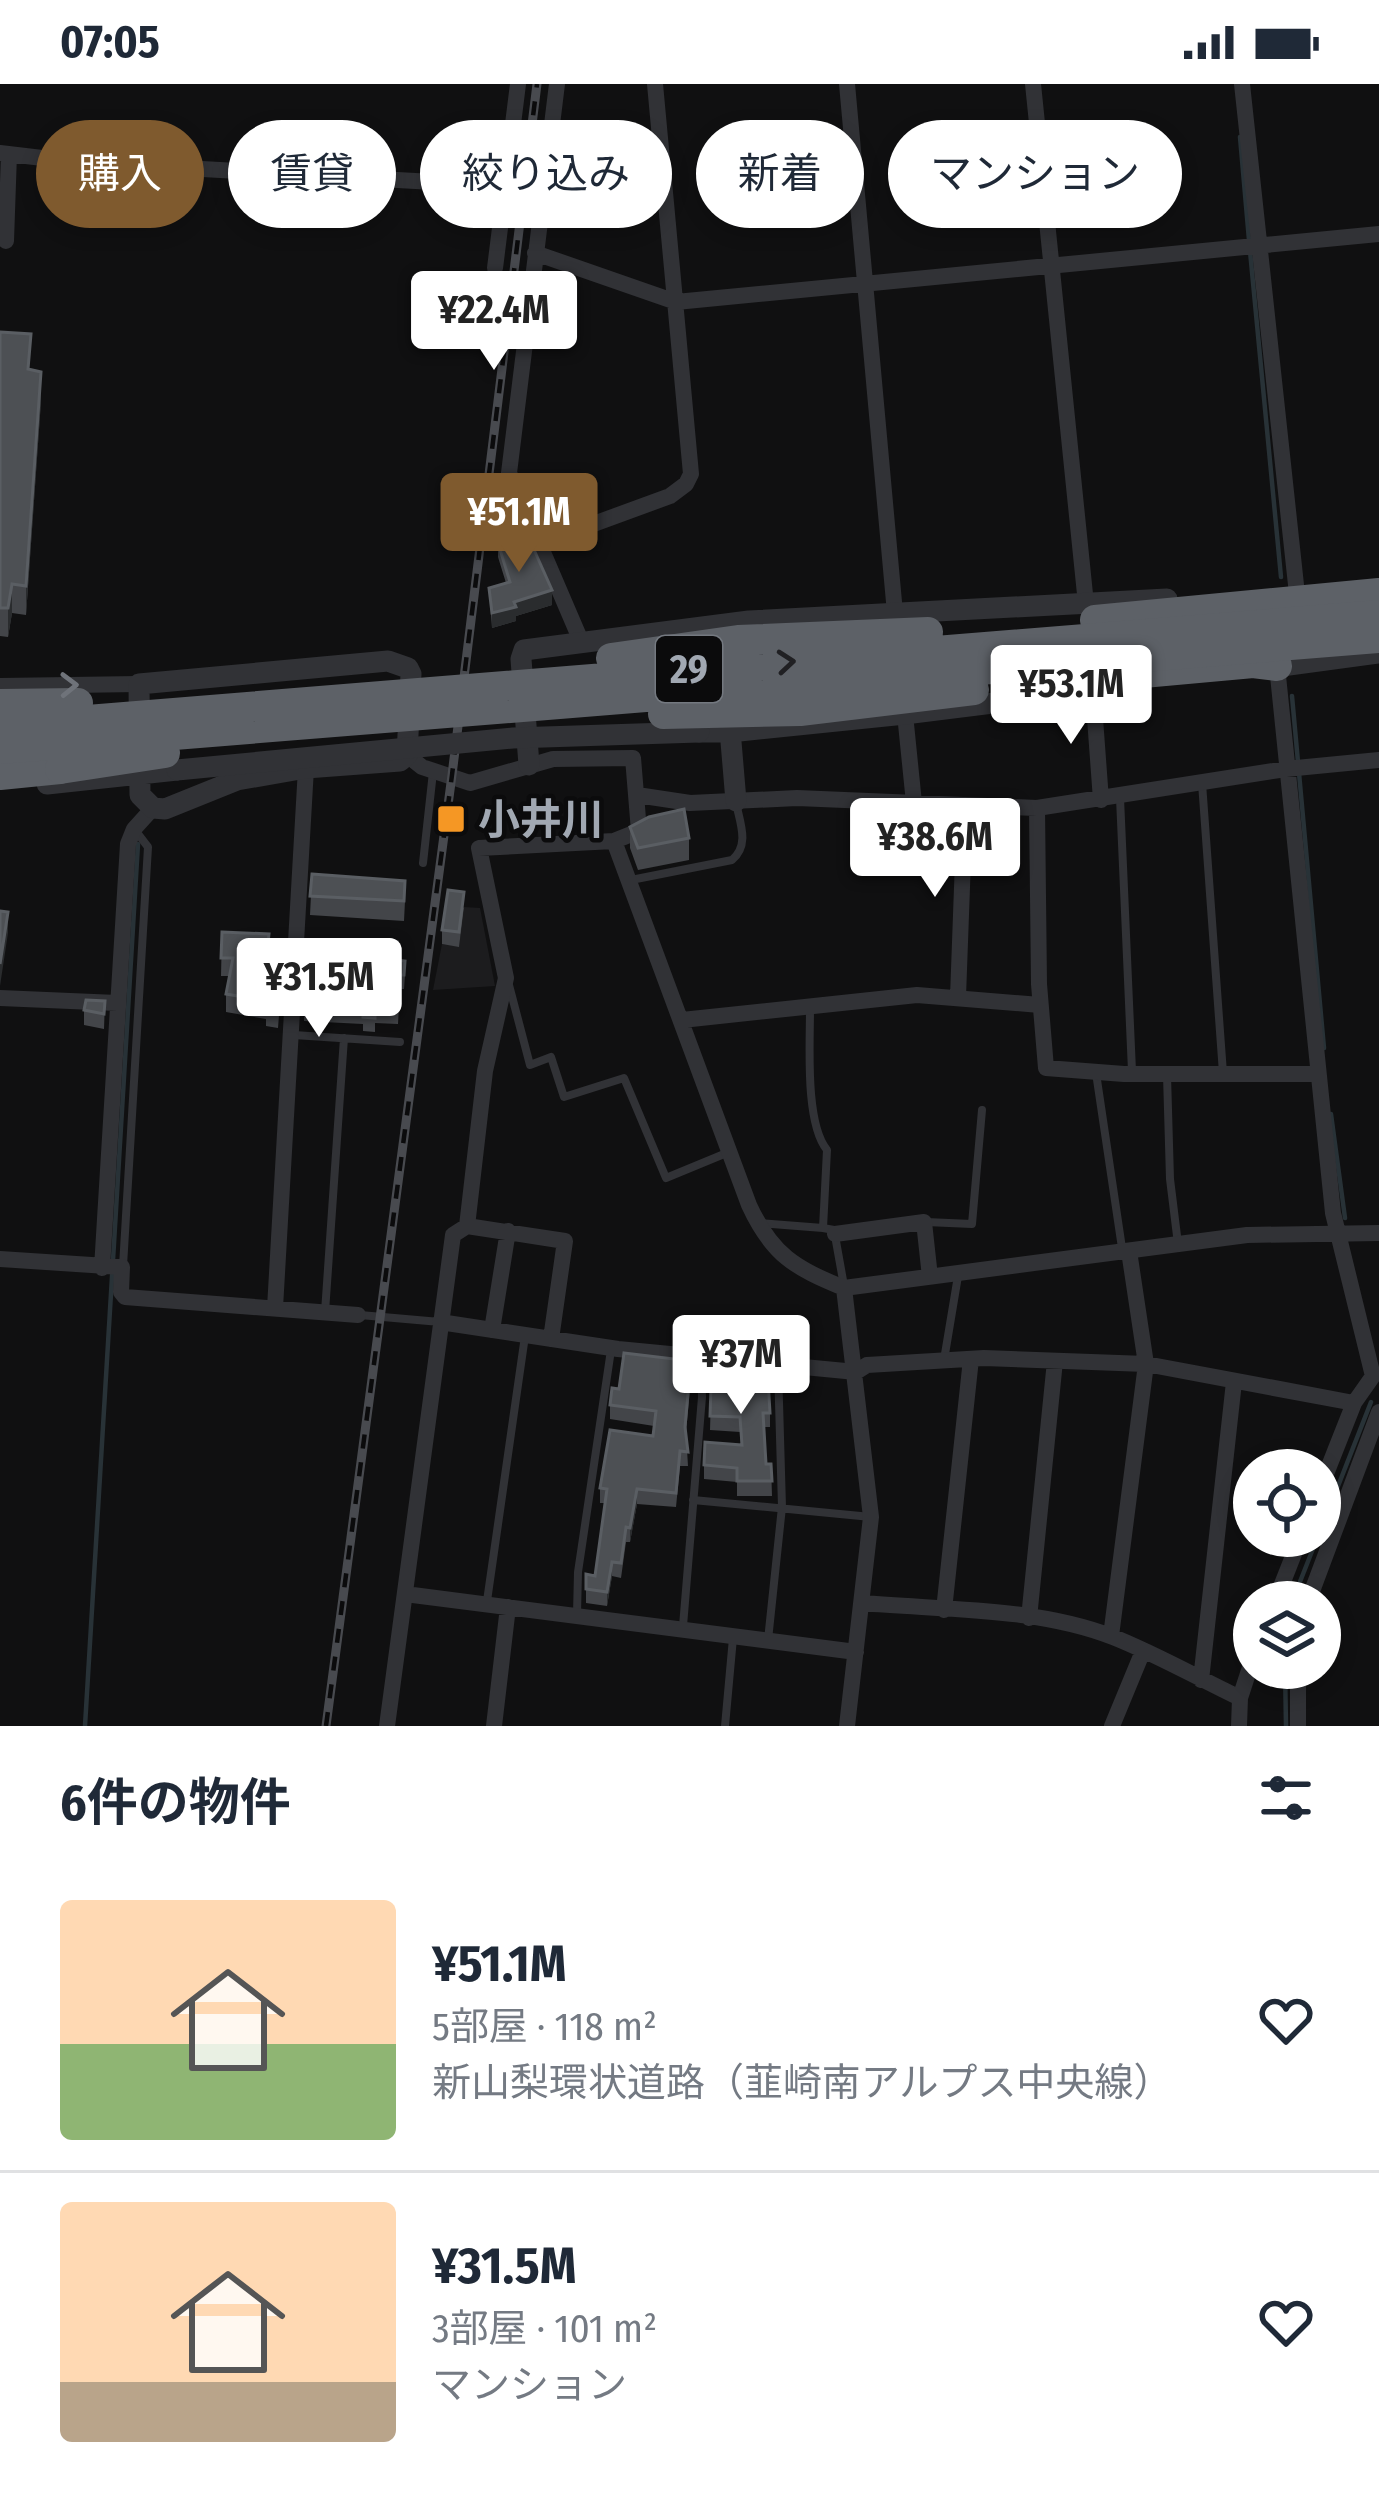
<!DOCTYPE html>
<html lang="ja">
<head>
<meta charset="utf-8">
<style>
  :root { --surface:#fff; --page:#f6f6f7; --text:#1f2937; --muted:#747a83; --line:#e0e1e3; --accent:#7f5a2e }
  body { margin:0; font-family:"Fira Sans Condensed","Noto Sans JP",sans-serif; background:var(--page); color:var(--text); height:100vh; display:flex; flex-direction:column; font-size:45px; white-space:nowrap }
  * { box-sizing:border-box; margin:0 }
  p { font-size:39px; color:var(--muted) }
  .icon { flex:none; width:66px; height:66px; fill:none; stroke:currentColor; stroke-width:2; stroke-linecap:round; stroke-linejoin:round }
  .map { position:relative; height:1642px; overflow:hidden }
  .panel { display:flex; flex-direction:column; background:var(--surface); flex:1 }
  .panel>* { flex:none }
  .guide { position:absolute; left:36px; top:36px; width:1308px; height:108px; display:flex; gap:24px }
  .buttons { position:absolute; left:1233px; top:1365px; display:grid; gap:24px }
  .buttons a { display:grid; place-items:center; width:108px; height:108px; border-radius:50%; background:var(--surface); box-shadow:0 6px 18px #0003; font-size:60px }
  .price { position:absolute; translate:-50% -102px; padding:0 27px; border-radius:12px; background:#fff; color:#222; font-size:39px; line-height:78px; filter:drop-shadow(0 3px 6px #0008) }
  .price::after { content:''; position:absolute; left:50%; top:72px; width:36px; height:27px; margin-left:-18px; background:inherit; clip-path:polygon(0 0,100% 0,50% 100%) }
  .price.active { background:var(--accent); color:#fff }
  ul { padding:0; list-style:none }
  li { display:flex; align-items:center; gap:36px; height:300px; padding:0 60px }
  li+li { border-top:3px solid var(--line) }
  li span { display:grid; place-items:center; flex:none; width:336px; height:240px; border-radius:12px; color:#555 }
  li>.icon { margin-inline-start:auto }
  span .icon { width:144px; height:144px; fill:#fffc; stroke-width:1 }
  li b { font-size:51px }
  h2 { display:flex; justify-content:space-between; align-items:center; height:144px; padding:0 60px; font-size:51px }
  .chip { padding:0 42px; border-radius:54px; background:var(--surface); box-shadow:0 6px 18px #0003; font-size:42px; line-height:108px }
  .chip.active { background:var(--accent); color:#fff }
  .status { display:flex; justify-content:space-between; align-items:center; height:84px; padding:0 60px; background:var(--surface); direction:ltr }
  .status svg { height:33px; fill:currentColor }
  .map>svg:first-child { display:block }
  .built { fill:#1c1c1e }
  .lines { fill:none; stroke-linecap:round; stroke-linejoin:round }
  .stream { stroke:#283237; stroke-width:4.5 }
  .service { stroke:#313236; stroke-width:8 }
  .minor { stroke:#313236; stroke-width:16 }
  .tertiary { stroke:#313236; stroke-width:21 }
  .motorway { stroke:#5d6167; stroke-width:30 }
  .rail-casing { stroke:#484a4f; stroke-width:9 }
  .rail { stroke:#0b0b0c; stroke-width:4.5; stroke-dasharray:14; stroke-linecap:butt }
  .tertiary-bridge { stroke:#313236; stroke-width:21 }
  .motorway-bridge { stroke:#5d6167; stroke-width:30 }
  .wall { fill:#434549 }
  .shaded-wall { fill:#2a2c2e }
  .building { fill:#4d5054; stroke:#5a5e63; stroke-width:3 }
  .oneway { stroke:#202023 }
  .oneway2 { stroke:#6f737a }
  .poi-dot { fill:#f59724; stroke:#0b0b0c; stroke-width:4.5 }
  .labels { text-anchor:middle; stroke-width:9; stroke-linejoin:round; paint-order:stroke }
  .shield { fill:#0b0b0c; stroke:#747980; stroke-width:3 }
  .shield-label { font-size:39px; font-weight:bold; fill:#a1a8b2 }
  .poi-label { font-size:42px; font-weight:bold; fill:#a1a8b2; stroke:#0b0b0c; text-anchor:start }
</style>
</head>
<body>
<div class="status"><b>07:05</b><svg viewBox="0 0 49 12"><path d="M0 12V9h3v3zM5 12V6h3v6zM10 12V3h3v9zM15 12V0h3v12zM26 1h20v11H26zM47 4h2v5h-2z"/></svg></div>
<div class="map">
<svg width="1379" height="1642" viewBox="0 0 1379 1642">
  <rect width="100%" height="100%" fill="#101011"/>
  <path class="built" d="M464 823 480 824 495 902 433 906 442 860 459 862Z"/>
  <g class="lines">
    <path class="stream" d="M1240 53 1249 156
      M1250 167 1281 493
      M1292 612 1298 678
      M1299 689 1324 964
      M1331 1030 1345 1134
      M1320 1448 1371 1318
      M1292 1518 1318 1452
      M1285 1584 1286 1642
      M85 1642 138 760"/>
    <path class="service" d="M1202 699 1223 989
      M1120 714 1132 987
      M423 779 433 688
      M631 796 732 776C750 761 740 739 736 719
      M509 901 530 981 551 973 564 1013 624 994 666 1094 729 1068
      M810 926C810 961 805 1039 827 1066L823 1144 834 1146 844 1202
      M294 951 400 958
      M1096 989 1122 1164
      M1167 991 1170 1095 1178 1160
      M926 1138 972 1140 982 1026
      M759 1139 823 1144
      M123 1182 148 763 135 746
      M325 1228 344 954
      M360 1231 440 1238
      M944 1276 958 1192
      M693 1416 871 1433
      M487 1517 525 1252
      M577 1530 578 1488 611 1266
      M683 1542 702 1313 701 1276
      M768 1556 782 1423 778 1283
      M725 1642 733 1554"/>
    <path class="minor" d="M557 0 509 389 581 557
      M847 0 895 529
      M1033 0 1086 520
      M1242 0 1297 510
      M0 69 76 78 505 102
      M6 157 9 70
      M535 169 676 218 1379 150
      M495 184 518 0
      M539 460 670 412 686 400 691 390 655 0
      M0 602 139 600
      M1093 607 1101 716
      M905 630 914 719
      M407 671 422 683 470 699 553 675 633 674 639 747 614 757 749 1121C772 1171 795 1184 844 1204L1247 1151 1379 1149
      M637 711 690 719 797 714 1037 724 1286 685 1379 676
      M1037 724 1039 900 1046 984 1124 990H1316
      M958 913 965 721
      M0 914 117 919
      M682 936 917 911 1040 921
      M467 1142 565 1157 551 1255
      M835 1150 924 1138 930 1193
      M0 1175 122 1183 121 1208 125 1213 358 1231
      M102 1184 128 760 134 745 153 724
      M844 1204 871 1433 847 1642
      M275 1224 306 684
      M440 1238 618 1265 856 1288 867 1281 984 1274 1146 1280 1354 1319 1373 1292 1333 1129 1277 582
      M492 1246 508 1147
      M1320 1405 1354 1319
      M405 1510 856 1568
      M1275 1518 1301 1452
      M1308 1518 1379 1328
      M862 1519C943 1526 1036 1523 1113 1553 1156 1570 1198 1594 1240 1614
      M944 1526 971 1275
      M1029 1534 1055 1277
      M1111 1552 1146 1280 1129 1167
      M1201 1596 1234 1298
      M387 1642 453 1151 467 1142 485 987 506 894 479 764 614 757
      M494 1642 508 1523
      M1112 1642 1143 1567
      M1239 1642 1240 1614 1254 1571
      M1298 1642V1584"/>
    <path class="tertiary" d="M388 577 408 584 411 590 407 671 400 677 306 684 237 696 165 725 153 724 140 711 139 600Z
      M1267 584 1379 569
      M729 634 736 717
      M699 648H730L905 630 1123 603
      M529 681 521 575 524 566 749 537 1167 515
      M47 700 177 686"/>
    <path class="motorway" d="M1095 536 1379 509
      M1099 593 1253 579 1277 582
      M0 691 60 685"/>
    <g class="rail-casing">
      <path id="rail" d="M326 1642 452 691 537 0"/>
    </g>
    <use href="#rail" class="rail"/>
    <path class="tertiary-bridge" d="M177 686 513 654 699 648"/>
    <path class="motorway-bridge" d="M611 574 738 556 928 548
      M0 620 78 619
      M663 630 800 627 974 606
      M0 643 1379 531
      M0 665 1379 554
      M60 685 165 669"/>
  </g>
  <path class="wall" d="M0 248 31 286 41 317 26 531 12 529 8 553 0 552Z
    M508 405 518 443 516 452 495 449V434Z
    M498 459 552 521 516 532V537L492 544 489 504 506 499 498 473Z
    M630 743 689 754V776L638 786 630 764Z
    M312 790 405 817 404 837 310 831Z
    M464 823 459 863 442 860V846Z
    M222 848 269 869 266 898 280 919 278 944 266 942V935L226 928V910L230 892H221Z
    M397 876 405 891 404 905H400L398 940 375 939V948L363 947V940L304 937 305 908H317L367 902Z
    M105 917 104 945 84 941V926Z
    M712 1276 770 1329V1343H764L766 1380H771L772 1412H737V1398L704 1395V1381L741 1361 740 1348 710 1346Z
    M691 1292 686 1349 688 1382H680L676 1423 637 1420 630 1458H626L621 1494 612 1492 607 1522 586 1519V1505L595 1492 605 1419H600V1404L653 1352 654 1342 610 1335V1321L619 1305Z"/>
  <path class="shaded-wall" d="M41 288V317L26 531V502Z
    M12 500V529L8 553V524Z
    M552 506V521L516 532V537L492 544V529L514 518Z
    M8 828V849L0 902V880Z
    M637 1405V1420L630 1458V1444Z
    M612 1478V1492L607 1522V1508Z"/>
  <path class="building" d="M0 248 31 250 28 285 41 288 26 502 12 500 8 524H0Z
    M498 404 508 405 518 428 516 437 495 434Z
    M527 450 552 506 514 518 516 523 492 529 489 504 510 498 498 459Z
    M684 725 689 754 638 764 630 743 649 733Z
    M312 790 405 797 404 817 310 812Z
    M448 806 464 808 459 848 442 846Z
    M0 827 8 828 0 880Z
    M222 848 269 850 264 898 280 901 278 926 266 924 267 917 226 910 233 874H221Z
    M371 856 397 858 396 876 405 877 404 891H400L398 926 375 925V934L363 933V925L304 923 305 908H317V900L367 902Z
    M86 916 105 917 104 930 84 926Z
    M624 1269 691 1277 685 1343 688 1368 680 1367 676 1409 637 1405 630 1444 626 1443 621 1479 612 1478 607 1508 586 1505V1490L595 1492 607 1405 600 1404 610 1346 653 1352 656 1327 610 1321 612 1304 619 1305Z
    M712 1276 767 1278 770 1329H763L766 1380H771L772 1397H737V1384L704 1381 705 1358 742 1361 740 1333 710 1332Z"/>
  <defs><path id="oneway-chevron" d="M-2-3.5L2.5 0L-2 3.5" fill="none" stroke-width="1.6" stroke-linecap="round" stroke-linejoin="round" transform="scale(3)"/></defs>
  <use class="oneway" href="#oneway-chevron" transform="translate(786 578) rotate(-5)"/>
  <use class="oneway2" href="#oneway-chevron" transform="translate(69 601) rotate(-1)"/>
  <rect class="poi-dot" x="436" y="720" width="30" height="30" rx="6"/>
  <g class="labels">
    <rect class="shield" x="656" y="552" width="66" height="66" rx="9"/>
    <g class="shield-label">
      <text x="689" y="599">29</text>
    </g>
    <g class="poi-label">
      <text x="478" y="750">小井川</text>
    </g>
  </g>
</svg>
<div class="buttons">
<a><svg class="icon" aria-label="locate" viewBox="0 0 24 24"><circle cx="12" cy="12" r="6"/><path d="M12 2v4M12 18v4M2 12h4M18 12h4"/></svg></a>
<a><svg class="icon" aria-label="layers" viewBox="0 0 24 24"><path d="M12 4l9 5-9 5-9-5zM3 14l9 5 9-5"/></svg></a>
</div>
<b class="price" style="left:494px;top:289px">¥22.4M</b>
<b class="price active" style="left:519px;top:491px">¥51.1M</b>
<b class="price" style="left:1071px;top:663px">¥53.1M</b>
<b class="price" style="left:935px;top:816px">¥38.6M</b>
<b class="price" style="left:319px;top:956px">¥31.5M</b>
<b class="price" style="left:741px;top:1333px">¥37M</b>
<div class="guide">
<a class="chip active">購入</a>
<a class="chip">賃貸</a>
<a class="chip">絞り込み</a>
<a class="chip">新着</a>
<a class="chip">マンション</a>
</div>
</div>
<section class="panel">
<h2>6件の物件<svg class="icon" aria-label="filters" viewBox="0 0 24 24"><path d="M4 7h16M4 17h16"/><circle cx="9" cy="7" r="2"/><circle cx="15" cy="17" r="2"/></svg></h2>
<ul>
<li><span style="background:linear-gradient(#ffd9b3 60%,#8fb573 0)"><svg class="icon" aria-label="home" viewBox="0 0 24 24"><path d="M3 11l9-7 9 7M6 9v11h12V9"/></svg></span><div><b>¥51.1M</b><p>5部屋 · 118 m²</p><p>新山梨環状道路（韮崎南アルプス中央線）</p></div><svg class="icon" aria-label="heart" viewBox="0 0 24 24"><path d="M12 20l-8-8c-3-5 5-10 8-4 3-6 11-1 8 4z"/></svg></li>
<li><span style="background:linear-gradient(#ffd9b3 75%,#b9a48a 0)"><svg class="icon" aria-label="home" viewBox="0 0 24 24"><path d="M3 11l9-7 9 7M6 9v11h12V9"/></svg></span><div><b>¥31.5M</b><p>3部屋 · 101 m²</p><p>マンション</p></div><svg class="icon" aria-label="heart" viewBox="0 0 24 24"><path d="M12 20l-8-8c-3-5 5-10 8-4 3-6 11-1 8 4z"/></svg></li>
</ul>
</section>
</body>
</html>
